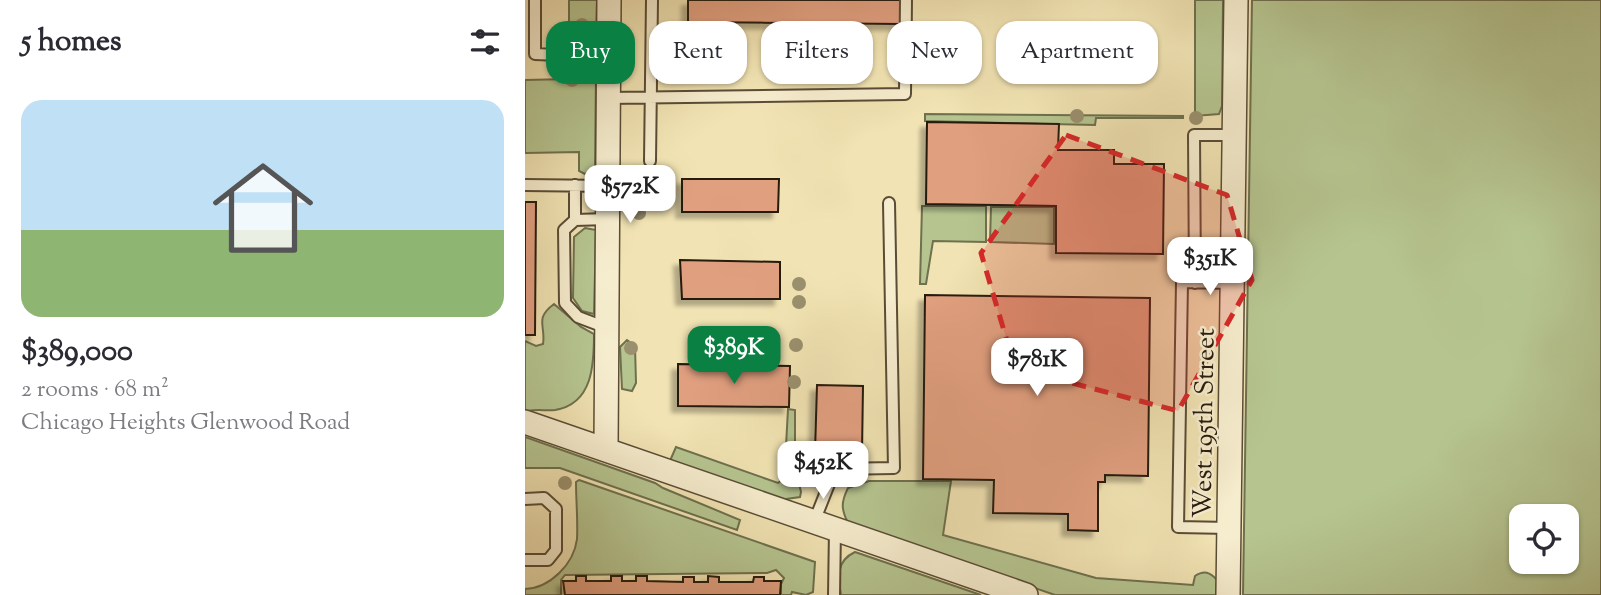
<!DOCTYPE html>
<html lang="en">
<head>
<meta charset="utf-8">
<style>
  :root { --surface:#fff; --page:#f7f7f7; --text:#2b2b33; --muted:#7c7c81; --line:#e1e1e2; --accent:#0b8043 }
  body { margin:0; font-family:"Sorts Mill Goudy",serif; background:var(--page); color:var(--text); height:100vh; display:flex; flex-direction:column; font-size:26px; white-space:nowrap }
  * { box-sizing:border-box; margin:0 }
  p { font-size:23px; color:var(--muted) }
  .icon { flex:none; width:38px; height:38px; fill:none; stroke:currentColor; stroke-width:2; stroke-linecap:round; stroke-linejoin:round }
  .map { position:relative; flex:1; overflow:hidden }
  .side { display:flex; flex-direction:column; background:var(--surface); width:525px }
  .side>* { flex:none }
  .top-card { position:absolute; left:21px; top:21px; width:665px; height:63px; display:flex; gap:14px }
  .tools { position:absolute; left:984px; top:504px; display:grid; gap:14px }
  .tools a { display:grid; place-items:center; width:70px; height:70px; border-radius:14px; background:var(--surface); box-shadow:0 2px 5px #0004; font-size:35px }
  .price { position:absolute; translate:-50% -60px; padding:0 16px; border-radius:14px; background:#fff; color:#222; font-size:23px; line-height:46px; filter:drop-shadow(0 2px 4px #0008) }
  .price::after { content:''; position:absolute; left:50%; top:42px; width:21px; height:16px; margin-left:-10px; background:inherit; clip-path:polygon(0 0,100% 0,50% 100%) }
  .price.current { background:var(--accent); color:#fff }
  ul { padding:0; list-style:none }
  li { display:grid; align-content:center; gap:14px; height:371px; padding:0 21px }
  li+li { border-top:2px solid var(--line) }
  li span { display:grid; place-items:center; height:217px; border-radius:21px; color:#555 }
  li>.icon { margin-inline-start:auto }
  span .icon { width:126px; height:126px; fill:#fffc; stroke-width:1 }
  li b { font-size:30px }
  h2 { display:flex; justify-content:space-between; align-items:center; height:84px; padding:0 21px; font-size:30px }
  .pill { padding:0 24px; border-radius:21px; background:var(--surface); box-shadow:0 2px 5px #0004; font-size:24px; line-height:63px }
  .pill.current { background:var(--accent); color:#fff }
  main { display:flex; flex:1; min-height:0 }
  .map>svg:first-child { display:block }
  .green { fill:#b6c590; stroke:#6e704e; stroke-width:2; fill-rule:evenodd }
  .building { fill:#e09f7f; stroke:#271a0d; stroke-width:2; filter:url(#shadow) }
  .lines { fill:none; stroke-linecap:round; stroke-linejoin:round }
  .lane-casing { stroke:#5a4c36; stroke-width:14 }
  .street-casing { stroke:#5a4c36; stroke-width:26 }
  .lane { stroke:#f6edce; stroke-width:10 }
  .street { stroke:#f6edce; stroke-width:23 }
  .tree { fill:#9a906d }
  .marked { fill:#d62828; fill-opacity:0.2; stroke:#d62828; stroke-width:5; stroke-dasharray:14 9; stroke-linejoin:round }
  .labels { text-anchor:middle; stroke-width:5; stroke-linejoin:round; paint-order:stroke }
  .street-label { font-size:26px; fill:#271a0d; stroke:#f6edce }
</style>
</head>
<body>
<main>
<section class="side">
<h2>5 homes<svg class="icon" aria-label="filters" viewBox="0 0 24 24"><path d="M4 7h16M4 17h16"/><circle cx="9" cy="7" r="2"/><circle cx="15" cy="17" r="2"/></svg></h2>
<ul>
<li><span style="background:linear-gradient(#bfe0f5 60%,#8fb573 0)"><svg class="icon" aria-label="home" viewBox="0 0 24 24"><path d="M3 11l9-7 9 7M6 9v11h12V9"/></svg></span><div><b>$389,000</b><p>2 rooms · 68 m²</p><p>Chicago Heights Glenwood Road</p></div></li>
</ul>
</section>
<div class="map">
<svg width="1076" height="595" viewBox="0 0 1076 595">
  <defs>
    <filter id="shadow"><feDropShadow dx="-6" dy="6" stdDeviation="2" flood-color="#0004"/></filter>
  </defs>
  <rect width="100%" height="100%" fill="#f1e3b3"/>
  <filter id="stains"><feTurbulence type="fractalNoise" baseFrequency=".00286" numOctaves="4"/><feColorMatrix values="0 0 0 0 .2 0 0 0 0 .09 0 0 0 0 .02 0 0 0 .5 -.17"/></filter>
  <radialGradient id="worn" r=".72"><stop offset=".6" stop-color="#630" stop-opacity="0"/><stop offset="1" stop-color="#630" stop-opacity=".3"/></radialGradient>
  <path class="green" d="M44 0H72L71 37 64 42 27 40 28 36 44 35Z
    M670 0H698L697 106 694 114 670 116Z
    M727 0H1076V595H718ZM996 516H1041V562H996Z
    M44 63 57 64 71 71 70 168 60 174 54 171V152L0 153V80L44 79Z
    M400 114 658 116V118H571L570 125 400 121Z
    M397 206H461V242L408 241 401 284H395Z
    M466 207H529V244L465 242Z
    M60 228 71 230 69 314 57 311 48 298 49 237Z
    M29 304 56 327 69 334C69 364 68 404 30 410 21 411 12 409 3 411L0 410V341L11 346 18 344C21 325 9 319 29 304Z
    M102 340 110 346 111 383 107 391 97 389 95 347Z
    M263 409 270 410V466L276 492 275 497 254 500 144 463 151 447 253 483 262 476 260 465Z
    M0 437 130 483 138 488 215 520 212 530 35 468H0Z
    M54 480 290 562 288 592 281 595 267 592 266 595H256V584L259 578 251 570 242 573 40 575 36 580V595H0V589C25 588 49 564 52 539 53 520 51 501 51 482Z
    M344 481H426L418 535 571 578 668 585 670 576C679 570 685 572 692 580L691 595H530L323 523C316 509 316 502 323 488Z
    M330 552 456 595H316C313 576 311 561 330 552Z"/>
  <path class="building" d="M163 0H378V24L163 22Z
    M402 122 534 124 533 150H589V164H639L638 254 531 253V206L401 204Z
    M157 179H254L253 212H157Z
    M0 202H11L10 335H0Z
    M155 260 255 262V299H157Z
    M400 295 625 298 623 476 580 475V482H573V531L543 530V514L468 513 469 480 398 479Z
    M153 364 265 366 264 407 153 406Z
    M292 385 338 386 337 453 290 452Z
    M51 576H61V581H86V576H97V581H111V576H122V581L158 582V577H169V582H183V576L194 577V582H228L229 577H239V581H256L255 595H40L38 581H51Z"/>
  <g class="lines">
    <g class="lane-casing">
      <path id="lane" d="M10 0V54L83 57
        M83 98 380 94 381 0
        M125 161 127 0
        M0 185 83 186
        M50 185V220
        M670 283 669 135H709
        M82 328 53 317 40 303 39 230 50 220 83 219
        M0 499 19 498 31 509V550L23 560H0
        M289 522 310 469 369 468 364 203
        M704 528 653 527 657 282 707 283
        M309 595 310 529"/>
    </g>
    <g class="street-casing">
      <path id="street" d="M0 422 501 595
        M81 449 84 0
        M703 595 711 0"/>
    </g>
    <use href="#lane" class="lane"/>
    <use href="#street" class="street"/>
  </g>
  <g class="tree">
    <circle cx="57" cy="25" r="7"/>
    <circle cx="47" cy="80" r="7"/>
    <circle cx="552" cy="116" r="7"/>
    <circle cx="671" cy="118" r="7"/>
    <circle cx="114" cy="213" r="7"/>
    <circle cx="274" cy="284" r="7"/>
    <circle cx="274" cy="302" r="7"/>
    <circle cx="271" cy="345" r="7"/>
    <circle cx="106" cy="348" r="7"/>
    <circle cx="269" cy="382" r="7"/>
    <circle cx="40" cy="483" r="7"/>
  </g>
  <path class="marked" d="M541 135 702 195 727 280 653 411 490 368 456 253Z"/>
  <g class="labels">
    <g class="street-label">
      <text transform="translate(678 423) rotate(-89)" y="9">West 195th Street</text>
    </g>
  </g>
  <rect width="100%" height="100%" filter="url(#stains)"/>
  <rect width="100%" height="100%" fill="url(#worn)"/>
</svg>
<div class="tools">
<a><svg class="icon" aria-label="locate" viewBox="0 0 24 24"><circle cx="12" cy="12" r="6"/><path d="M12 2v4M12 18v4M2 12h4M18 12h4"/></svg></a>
</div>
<b class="price" style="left:105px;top:225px">$572K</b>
<b class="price" style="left:685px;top:297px">$351K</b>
<b class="price current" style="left:209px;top:386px">$389K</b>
<b class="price" style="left:512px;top:398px">$781K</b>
<b class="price" style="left:298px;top:501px">$452K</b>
<div class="top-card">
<a class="pill current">Buy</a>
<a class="pill">Rent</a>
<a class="pill">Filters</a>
<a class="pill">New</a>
<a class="pill">Apartment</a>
</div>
</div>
</main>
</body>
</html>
